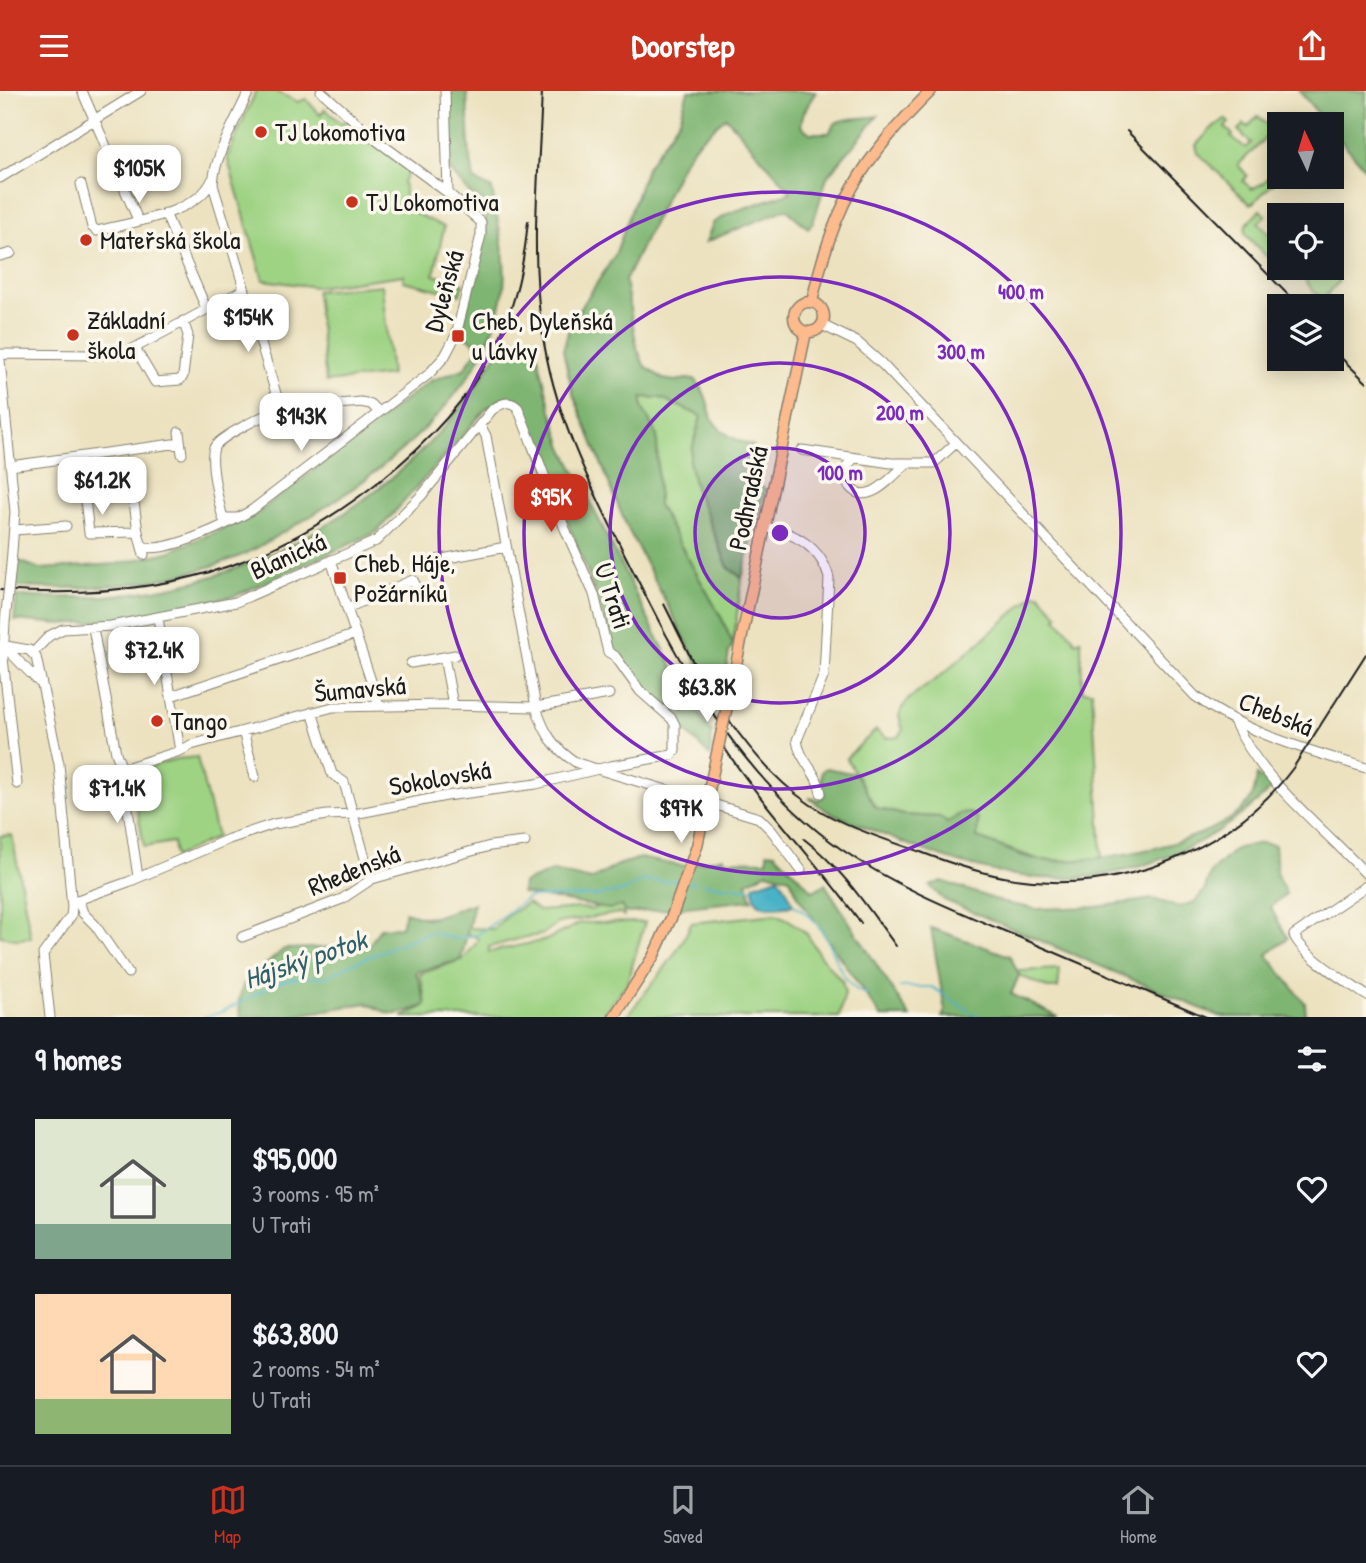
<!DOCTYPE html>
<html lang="en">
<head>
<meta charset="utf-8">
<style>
  :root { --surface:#171b24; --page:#20242c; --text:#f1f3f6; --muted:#9ea1a6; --line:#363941; --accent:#c8321e }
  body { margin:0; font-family:"Patrick Hand",sans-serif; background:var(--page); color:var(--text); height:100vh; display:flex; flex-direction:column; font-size:26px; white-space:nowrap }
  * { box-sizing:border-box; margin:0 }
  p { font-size:23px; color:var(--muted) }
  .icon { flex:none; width:38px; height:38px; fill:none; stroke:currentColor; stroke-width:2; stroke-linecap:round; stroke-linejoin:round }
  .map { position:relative; height:926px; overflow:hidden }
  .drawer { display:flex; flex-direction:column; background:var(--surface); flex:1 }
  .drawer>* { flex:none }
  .needle { width:46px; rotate:356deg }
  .controls { position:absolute; left:1267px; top:21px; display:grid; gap:14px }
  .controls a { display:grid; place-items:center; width:77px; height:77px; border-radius:0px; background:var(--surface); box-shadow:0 4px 18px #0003; font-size:35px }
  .price { position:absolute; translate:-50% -60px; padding:0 16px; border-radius:14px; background:#fff; color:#222; font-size:23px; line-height:46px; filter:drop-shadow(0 2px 4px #0008) }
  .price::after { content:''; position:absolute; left:50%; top:42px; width:21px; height:16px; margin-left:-10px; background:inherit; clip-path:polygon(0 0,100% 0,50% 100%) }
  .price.active { background:var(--accent); color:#fff }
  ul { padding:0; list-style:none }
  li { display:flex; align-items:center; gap:21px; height:175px; padding:0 35px }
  li span { display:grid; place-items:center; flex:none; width:196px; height:140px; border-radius:0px; color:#555 }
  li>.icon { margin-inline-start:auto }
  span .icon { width:84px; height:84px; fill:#fffc; stroke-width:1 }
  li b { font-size:30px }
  h2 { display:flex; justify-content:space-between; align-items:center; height:84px; padding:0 35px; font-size:30px }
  header { display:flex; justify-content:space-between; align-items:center; height:91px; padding:0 35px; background:var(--accent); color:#fff; font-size:32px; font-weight:800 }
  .dock { display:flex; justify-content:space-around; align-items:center; height:98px; border-top:2px solid var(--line); background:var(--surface); font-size:19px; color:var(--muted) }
  .dock a { display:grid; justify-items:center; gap:4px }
  .dock .active { color:var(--accent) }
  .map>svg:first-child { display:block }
  .green { fill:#9fd384; stroke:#5e7850; stroke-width:2 }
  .forest { fill:#7fb572; stroke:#4e6847; stroke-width:2 }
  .water { fill:#49b2c7; stroke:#326772; stroke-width:2 }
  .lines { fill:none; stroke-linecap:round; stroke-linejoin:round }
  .stream { stroke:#49b2c7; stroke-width:2 }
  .minor-casing { stroke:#847f6e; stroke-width:11 }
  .major-casing { stroke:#847f6e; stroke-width:13 }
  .minor { stroke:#fff; stroke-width:9 }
  .major { stroke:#fcba8d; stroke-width:10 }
  .rail { stroke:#1c1c1c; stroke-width:2 }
  .minor-bridge-casing { stroke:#847f6e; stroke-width:11; stroke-linecap:butt }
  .major-bridge-casing { stroke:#847f6e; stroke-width:13; stroke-linecap:butt }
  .minor-bridge { stroke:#fff; stroke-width:9 }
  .major-bridge { stroke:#fcba8d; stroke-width:10 }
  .ring { fill:none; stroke:#7b2cbf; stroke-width:3.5 }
  .poi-dot { fill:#c8321e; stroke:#fbf7ec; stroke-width:2.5 }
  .labels { text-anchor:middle; stroke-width:7; stroke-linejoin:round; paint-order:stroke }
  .poi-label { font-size:26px; fill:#1c1c1c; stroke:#fbf7ec; text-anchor:start }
  .street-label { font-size:26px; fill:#1c1c1c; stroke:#fbf7ec }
  .water-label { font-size:28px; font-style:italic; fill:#306069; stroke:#fbf7ec }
  .centre { fill:#7b2cbf; stroke:#fbf7ec; stroke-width:3.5 }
  .ring-label { font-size:21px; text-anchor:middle; font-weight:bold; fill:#7b2cbf; stroke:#fbf7ec; stroke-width:7; stroke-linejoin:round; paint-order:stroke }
</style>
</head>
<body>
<header><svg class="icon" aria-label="menu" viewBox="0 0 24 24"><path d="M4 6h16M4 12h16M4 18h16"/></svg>Doorstep<svg class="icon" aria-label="share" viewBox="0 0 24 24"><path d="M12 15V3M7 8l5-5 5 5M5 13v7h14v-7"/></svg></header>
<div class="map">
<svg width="1366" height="926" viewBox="0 0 1366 926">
  <rect width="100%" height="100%" fill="#fbf7ec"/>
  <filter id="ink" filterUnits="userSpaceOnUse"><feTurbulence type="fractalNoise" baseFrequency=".0143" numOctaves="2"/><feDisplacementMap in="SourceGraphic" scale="14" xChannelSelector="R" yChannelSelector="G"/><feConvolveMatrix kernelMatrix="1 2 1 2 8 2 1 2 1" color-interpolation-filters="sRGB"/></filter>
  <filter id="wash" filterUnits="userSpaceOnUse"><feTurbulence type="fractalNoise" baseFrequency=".00686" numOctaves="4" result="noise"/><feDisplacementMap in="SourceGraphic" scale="28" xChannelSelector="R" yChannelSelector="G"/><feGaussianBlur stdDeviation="1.57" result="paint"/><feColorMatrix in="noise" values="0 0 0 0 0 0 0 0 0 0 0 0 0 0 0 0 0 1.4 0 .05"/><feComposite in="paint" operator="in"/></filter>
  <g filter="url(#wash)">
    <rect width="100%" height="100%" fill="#ece2c0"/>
    <path class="green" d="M256 0H275L298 11 306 8 320 24 325 18 341 32 346 30 410 80 403 90 407 118 444 136 434 184 463 192 460 204 403 190 404 184 316 196 263 189 227 66Z
      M1258 25 1270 37 1275 35 1279 42 1275 38 1238 74 1247 84 1243 90 1252 98 1263 92 1279 77 1280 86 1254 111 1250 113 1198 62 1196 54 1211 38 1225 28 1229 32 1225 36 1233 44 1231 46 1246 57 1251 52 1238 39 1244 33 1248 36Z
      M1260 119 1266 125 1258 132 1279 153V177H1288L1282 182 1245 143 1246 134Z
      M1297 177H1327L1339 190 1326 205 1321 206 1313 200Z
      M382 194 391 284 326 291 316 200Z
      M642 306 661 307 701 325 694 349 728 476 742 487 733 554 722 528 658 414 657 345 642 316Z
      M1035 503H1040L1058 524 1056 527 1073 546 1075 551 1081 549 1082 600H1092L1102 766 1079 770 1041 769 976 747 978 728 952 729 946 732 940 726 904 724 876 717 846 667 876 639 886 647 899 646 903 639 899 625 902 617 909 608 944 582Z
      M197 666 217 746 175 766 173 751 144 756 131 682 176 668Z
      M12 744 31 847 15 848 0 845V745Z
      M611 797 619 814 623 817 624 825 619 822 558 832 541 844 526 846 489 856V861L546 849 580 832 645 831 627 892 600 926H402L420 918 426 913 420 883 464 868 479 848 471 844 439 840 407 828 431 825 443 836 493 838 508 824 528 812 539 820 581 817 593 819Z
      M776 823 789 829 807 843 820 865 842 890 845 902 839 926H627C648 895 677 868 691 832Z
      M1060 878 1058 897H1047L1019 884 1011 903 1058 926H1012L1001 881Z"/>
    <path class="forest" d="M447 0H467L469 56 474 89 492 98C497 132 509 169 503 204 484 309 369 393 282 442 266 451 252 461 235 467 166 494 88 500 15 496L16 469 40 478 117 473 168 461 255 424 430 290 464 278 477 259 474 251 461 242 484 146 487 118 483 111 469 102 449 78Z
      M688 0H816L803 23 801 35 810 42H829C831 39 833 34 836 32 843 26 868 28 878 25L827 86 813 132 808 137 786 118 706 151 713 132 730 122 791 101 726 26 698 51 683 71 625 190 637 257 644 274 663 288 675 290 687 288 696 289C707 303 707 312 712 327 717 341 740 351 754 355L746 388 766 398 742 487 728 476 695 397 689 370 701 325 661 307 642 306V316L657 345 658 414 722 528 733 554 729 561 722 612 701 579 626 434 573 303 563 259 570 234 615 164 647 76 680 28Z
      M1299 0H1366V79L1332 39V33H1327Z
      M505 246 536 257 551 319 563 356 648 528 688 605 712 642 710 665 629 583 612 554 598 508 521 313C504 303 501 309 486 318L377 441 235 505 115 529 61 533 14 529 17 505C90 510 167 503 237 477 347 436 453 352 505 246Z
      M826 677 856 683 876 717 904 724 940 726 947 732 960 723 971 722 978 728 977 747C999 753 1020 767 1043 769 1091 774 1223 752 1250 709 1255 701 1256 693 1257 684L1273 696C1205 763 1110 799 1014 784 952 774 885 745 827 720L809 707 818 709 823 706 821 681Z
      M1261 752 1275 754 1277 784 1286 803 1270 816 1288 847 1267 864 1305 912 1306 926H1221L944 809 930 795 942 790 1005 812 1036 818 1096 816 1153 808 1179 816 1195 811 1205 798 1211 781 1235 758Z
      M767 761 775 762 813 800 825 793 910 926H881L799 807 790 787 767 781 747 791 752 809 630 822 624 821 622 815 609 818 522 802 523 792 553 780 591 789 618 774 640 767 682 775 723 766V769L767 770Z
      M474 812 461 869 416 881 426 913 424 915C392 926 395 926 366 912L287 926H240L239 908 244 892 284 858 369 855 380 837 401 836 405 821 429 828Z
      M931 837 1010 865 1019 884 1011 903 1058 926H942L945 920Z"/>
    <path class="water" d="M778 786 787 799 793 814C772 816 751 822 754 794Z"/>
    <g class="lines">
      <path class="stream" d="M689 791 695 792
        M703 793 754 798
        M794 814C806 822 816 829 823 841 834 860 843 900 868 903
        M900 896H932L978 926
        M205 926 222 921 279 891 296 887 328 886 351 873 424 843 435 842 453 848 477 844 529 806 594 805 625 800 641 790H680"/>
    </g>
  </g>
  <g filter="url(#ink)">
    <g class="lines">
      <g class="minor-casing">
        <path id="minor" d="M82 0 138 129
          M249 0C237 27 214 65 213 94L281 319
          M445 0 448 102
          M0 87 141 0
          M81 93 92 136 97 140C131 131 198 123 212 89
          M165 122 206 217
          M0 165 11 162
          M822 234 857 251 882 273 1195 605C1246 643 1306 658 1366 677
          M135 257 155 291 180 289 183 285 188 244 183 230
          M0 263 96 264 125 262 243 199
          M0 269 15 421 11 474
          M480 334 486 345 536 616C544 642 554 658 577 672L759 727 772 740 801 779
          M179 341 182 363
          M802 359 891 372H934L956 352
          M854 367 847 375 844 387C862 423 890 388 907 372
          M10 375 180 352
          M131 389 138 441 144 464
          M83 391 89 442 138 441
          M236 427H223C219 413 209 370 214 357 218 346 271 320 284 318 309 314 335 314 360 311L371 313 379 321
          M765 436C794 441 821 456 829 487L824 584 797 649C799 669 818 681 821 702
          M15 439 66 435
          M141 452 144 456C169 462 230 432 252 419L429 283 445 265 456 244 481 144V131L448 102 376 49 321 0
          M331 469 379 614
          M437 469 506 456
          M347 517 413 489 418 499
          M158 527 180 660
          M5 531 3 567 17 693
          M93 537 116 662 122 678 138 786
          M0 554 29 559 36 566 59 673 72 816 71 825 43 863 50 926
          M3 554 39 591
          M33 562 49 545 63 538 111 535 236 511 376 450 422 404 492 319C501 312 510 308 518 317L565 438 594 503 608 561 615 565 640 600 672 628 675 634V660L672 664 611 675 536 693 446 705 354 723 327 724 274 733 229 748 128 791 72 811
          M444 566 453 614
          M411 572 455 564
          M171 605 356 543
          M312 621 332 683 344 691 368 778 372 788
          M1235 632C1263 692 1322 735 1366 783
          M243 640 255 686
          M122 678 180 660 191 654 333 616 444 614 536 616 609 603
          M1366 795 1294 844C1302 864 1347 891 1366 904
          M79 810 83 822 95 834 128 882
          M242 846 342 808 372 788 490 755 525 751"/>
      </g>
      <g class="major-casing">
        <path id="major" d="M812 211C833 114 861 70 931 0
          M794 226a15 15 0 1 1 30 0a15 15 0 1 1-30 0Z
          M734 583 806 241
          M614 926 653 866 672 825"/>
      </g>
      <use href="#minor" class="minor"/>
      <use href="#major" class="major"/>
      <path class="rail" d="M542 0C539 79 530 160 542 239 553 320 588 390 624 462 679 572 737 685 841 758 896 796 959 821 1021 847 1083 873 1144 900 1206 926
        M1127 40 1299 215
        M1332 258 1366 291
        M0 499C79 505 159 500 235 473 331 438 444 353 492 262 514 222 524 175 528 130
        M664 513 698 581
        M726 625C753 663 783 699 824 722 853 738 886 749 918 760 949 772 981 783 1015 788 1118 804 1230 761 1293 677L1366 563
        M718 647C760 713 815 768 861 832
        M804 748C842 777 868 817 896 855"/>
      <g class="minor-bridge-casing">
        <path id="minor-bridge" d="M5 531 11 474"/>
      </g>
      <g class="major-bridge-casing">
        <path id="major-bridge" d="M672 825 697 755 734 583"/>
      </g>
      <use href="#minor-bridge" class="minor-bridge"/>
      <use href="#major-bridge" class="major-bridge"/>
    </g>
  </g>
  <circle cx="780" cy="442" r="85" fill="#7b2cbf" fill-opacity=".12"/>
  <g class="ring">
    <circle cx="780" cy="442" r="85"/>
    <circle cx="780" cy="442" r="170"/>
    <circle cx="780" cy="442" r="256"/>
    <circle cx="780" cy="442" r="341"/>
  </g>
  <g class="poi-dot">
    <circle cx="261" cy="41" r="7"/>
    <circle cx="352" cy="111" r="7"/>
    <circle cx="86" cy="149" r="7"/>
    <circle cx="73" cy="244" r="7"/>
    <rect x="451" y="238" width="14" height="14" rx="3.5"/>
    <rect x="333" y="480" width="14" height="14" rx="3.5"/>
    <circle cx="157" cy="630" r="7"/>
  </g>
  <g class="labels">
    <g class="poi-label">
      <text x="275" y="50">TJ lokomotiva</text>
      <text x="366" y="120">TJ Lokomotiva</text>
      <text x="100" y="158">Mateřská škola</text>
      <text x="87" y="238">Základní<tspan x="87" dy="30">škola</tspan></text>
      <text x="472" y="239">Cheb, Dyleňská<tspan x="472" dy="30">u lávky</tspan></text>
      <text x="354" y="481">Cheb, Háje,<tspan x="354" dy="30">Požárníků</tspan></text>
      <text x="171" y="639">Tango</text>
    </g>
    <g class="street-label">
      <text transform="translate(444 200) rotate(-74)" y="9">Dyleňská</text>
      <text transform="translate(748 407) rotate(-78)" y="9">Podhradská</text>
      <text transform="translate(288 465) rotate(-24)" y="9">Blanická</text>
      <text transform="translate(613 505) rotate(72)" y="9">U Trati</text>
      <text transform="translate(360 598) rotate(-5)" y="9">Šumavská</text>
      <text transform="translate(1276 623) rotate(22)" y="9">Chebská</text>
      <text transform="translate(440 687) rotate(-10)" y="9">Sokolovská</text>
      <text transform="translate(354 779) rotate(-22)" y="9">Rhedenská</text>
    </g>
    <g class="water-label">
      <text transform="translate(305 868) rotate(-19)" y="10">Hájský potok</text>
    </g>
  </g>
  <circle cx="780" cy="442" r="10" class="centre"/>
  <g class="ring-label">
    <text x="1021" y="208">400 m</text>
    <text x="961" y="268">300 m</text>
    <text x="900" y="329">200 m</text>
    <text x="840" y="389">100 m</text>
  </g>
</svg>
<div class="controls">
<a><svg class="needle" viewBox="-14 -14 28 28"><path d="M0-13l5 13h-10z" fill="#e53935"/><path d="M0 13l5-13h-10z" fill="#9ea1a6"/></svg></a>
<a><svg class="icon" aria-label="locate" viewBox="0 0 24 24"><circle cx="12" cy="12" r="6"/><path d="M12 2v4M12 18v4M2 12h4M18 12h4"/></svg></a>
<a><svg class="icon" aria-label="layers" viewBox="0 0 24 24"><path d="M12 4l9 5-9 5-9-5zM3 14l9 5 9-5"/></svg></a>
</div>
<b class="price" style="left:139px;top:114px">$105K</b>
<b class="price" style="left:248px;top:263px">$154K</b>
<b class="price" style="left:301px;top:362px">$143K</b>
<b class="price" style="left:102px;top:426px">$61.2K</b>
<b class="price active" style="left:551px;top:443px">$95K</b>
<b class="price" style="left:154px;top:596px">$72.4K</b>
<b class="price" style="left:707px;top:633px">$63.8K</b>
<b class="price" style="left:117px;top:734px">$71.4K</b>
<b class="price" style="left:681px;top:754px">$97K</b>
</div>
<section class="drawer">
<h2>9 homes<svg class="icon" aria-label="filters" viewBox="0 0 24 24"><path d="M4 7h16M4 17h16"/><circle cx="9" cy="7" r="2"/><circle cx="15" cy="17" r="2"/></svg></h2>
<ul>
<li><span style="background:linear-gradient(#dfe7d0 75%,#7fa58c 0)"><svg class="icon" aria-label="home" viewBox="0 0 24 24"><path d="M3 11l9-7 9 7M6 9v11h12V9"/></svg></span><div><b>$95,000</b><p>3 rooms · 95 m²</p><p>U Trati</p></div><svg class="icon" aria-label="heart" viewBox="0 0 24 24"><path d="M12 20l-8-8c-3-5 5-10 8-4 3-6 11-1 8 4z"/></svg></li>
<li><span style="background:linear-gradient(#ffd9b3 75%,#8fb573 0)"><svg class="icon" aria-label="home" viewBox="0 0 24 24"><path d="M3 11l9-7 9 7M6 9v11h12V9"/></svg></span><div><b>$63,800</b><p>2 rooms · 54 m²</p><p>U Trati</p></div><svg class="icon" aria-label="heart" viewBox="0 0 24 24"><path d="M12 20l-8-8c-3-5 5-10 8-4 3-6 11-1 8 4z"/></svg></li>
</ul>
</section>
<nav class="dock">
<a class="active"><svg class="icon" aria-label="map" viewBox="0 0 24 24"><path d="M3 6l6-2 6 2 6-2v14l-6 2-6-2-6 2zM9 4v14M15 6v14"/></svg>Map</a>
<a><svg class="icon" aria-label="saved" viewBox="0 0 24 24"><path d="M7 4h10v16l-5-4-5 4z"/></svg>Saved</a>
<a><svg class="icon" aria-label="home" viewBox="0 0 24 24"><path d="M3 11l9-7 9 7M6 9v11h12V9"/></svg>Home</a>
</nav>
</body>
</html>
